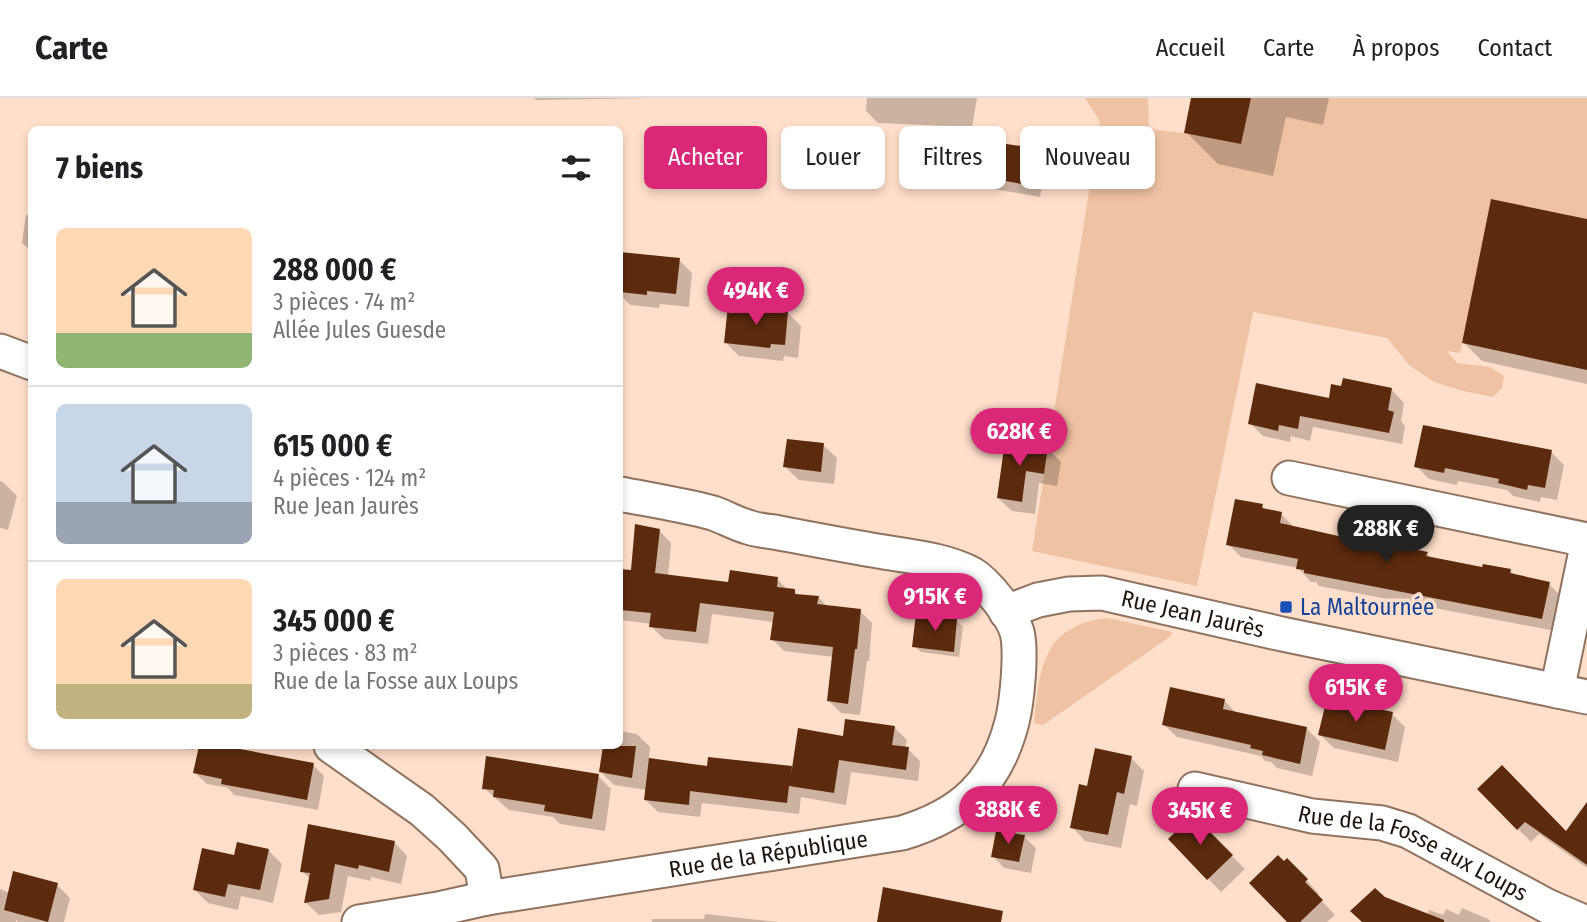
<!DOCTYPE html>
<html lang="fr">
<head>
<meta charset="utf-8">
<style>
  :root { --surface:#fff; --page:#f2f2f2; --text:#202124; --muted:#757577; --line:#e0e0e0; --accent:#db2777 }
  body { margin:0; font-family:"Fira Sans Condensed",sans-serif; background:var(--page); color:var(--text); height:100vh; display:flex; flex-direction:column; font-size:26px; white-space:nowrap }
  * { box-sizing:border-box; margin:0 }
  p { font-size:23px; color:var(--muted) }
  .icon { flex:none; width:38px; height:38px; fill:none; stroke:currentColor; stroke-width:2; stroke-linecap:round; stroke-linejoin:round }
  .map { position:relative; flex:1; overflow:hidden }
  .details { position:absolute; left:28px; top:28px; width:595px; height:623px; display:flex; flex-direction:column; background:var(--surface); border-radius:10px; box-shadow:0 4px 10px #0003 }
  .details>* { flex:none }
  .top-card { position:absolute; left:644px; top:28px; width:665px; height:63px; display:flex; gap:14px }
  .price { position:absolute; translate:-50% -60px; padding:0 16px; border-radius:24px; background:var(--accent); color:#fff; font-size:23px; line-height:46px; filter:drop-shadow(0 2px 4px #0008) }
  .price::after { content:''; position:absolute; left:50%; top:42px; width:21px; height:16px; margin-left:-10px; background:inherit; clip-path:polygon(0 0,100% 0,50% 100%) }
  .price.current { background:#222; color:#fff }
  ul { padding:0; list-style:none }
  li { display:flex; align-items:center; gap:21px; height:175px; padding:0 28px }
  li+li { border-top:2px solid var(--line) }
  li span { display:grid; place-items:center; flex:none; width:196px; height:140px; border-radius:10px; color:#555 }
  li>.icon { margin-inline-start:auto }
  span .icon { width:84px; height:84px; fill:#fffc; stroke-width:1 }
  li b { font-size:30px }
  h2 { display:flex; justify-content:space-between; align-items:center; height:84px; padding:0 28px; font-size:30px }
  .pill { padding:0 24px; border-radius:10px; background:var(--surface); box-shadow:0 4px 10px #0003; font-size:24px; line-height:63px }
  .pill.current { background:var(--accent); color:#fff }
  header { display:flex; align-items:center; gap:42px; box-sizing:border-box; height:98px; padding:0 35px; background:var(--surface); border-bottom:2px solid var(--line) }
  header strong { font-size:33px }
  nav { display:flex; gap:38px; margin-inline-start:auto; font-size:24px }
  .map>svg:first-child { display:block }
  .green { fill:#efc2a3 }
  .shadow { fill:#0003 }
  .building { fill:#5c2b0d }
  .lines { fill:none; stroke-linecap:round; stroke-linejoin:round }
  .minor-casing { stroke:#8f7360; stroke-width:37 }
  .minor { stroke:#fff; stroke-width:33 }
  .transit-dot { fill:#1a4fb4; stroke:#ffdfca; stroke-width:2.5 }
  .labels { text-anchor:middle; stroke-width:7; stroke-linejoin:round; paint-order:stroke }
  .transit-label { font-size:23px; fill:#164399; stroke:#ffdfca; text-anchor:start }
  .street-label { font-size:23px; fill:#1f140d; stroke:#ffdfca }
</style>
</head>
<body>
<header>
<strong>Carte</strong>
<nav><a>Accueil</a><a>Carte</a><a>À propos</a><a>Contact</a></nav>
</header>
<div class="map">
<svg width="1587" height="824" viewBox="0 0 1587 824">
  <rect width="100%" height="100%" fill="#ffdfca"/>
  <path class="green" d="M1085 0H1148L1149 31 1184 35 1241 46 1251 0H1587V121L1491 101 1460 255 1447 253 1457 265 1490 269 1504 278 1502 290 1493 299 1463 293 1434 284 1409 267 1387 240 1253 214 1197 488 1032 453 1100 24Z
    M1108 520 1172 534 1171 538 1043 627 1034 625C1040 570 1042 527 1108 520Z"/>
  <path class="shadow" d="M534 0H654L536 2Z
    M867 0H977L972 29 878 25 866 13Z
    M1193 0H1329L1323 27 1286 19 1273 78 1218 66 1186 34Z
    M1033 52 1046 65 1040 99 983 89 970 75Z
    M26 117 32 118V154L22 145Z
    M1587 123V286L1482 263 1464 245Z
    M621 156 679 162 692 175 689 209 660 206 659 210 630 207 620 196Z
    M788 215 801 228 798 260 784 258 783 263 739 258 726 245Z
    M1392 292 1404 305 1401 323 1405 328 1402 346 1313 329 1310 343 1291 338 1290 344 1263 338 1250 325Z
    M823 347 837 360 834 386 799 382 785 369Z
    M1048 351 1061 364 1057 388 1039 385 1035 416 1012 413 998 400Z
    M1551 354 1564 367 1557 402 1541 399 1540 404 1513 398 1507 392 1458 383 1457 387 1429 381 1416 368Z
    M0 383 3 384 17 398 8 432 0 430Z
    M1262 408 1267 413 1281 416 1294 429 1342 440 1347 445 1399 455 1427 456 1432 461 1484 471 1511 473 1517 479 1549 486 1562 499 1555 533 1319 488 1316 484H1311L1298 470 1241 459 1228 446Z
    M659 432 671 445 668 478 730 486 777 481 788 492 794 493 799 498 818 499 828 509 860 513 872 525 869 563H867L860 617 841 615 829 603 834 559 784 553 772 541 774 524 712 516 708 546 664 541 651 528 652 526 620 522V472L633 474Z
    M957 523 963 529 959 559 921 554 914 548Z
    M1225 603 1237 616 1307 631 1320 644 1312 678 1277 670 1271 664 1265 663 1261 658 1177 639 1163 626Z
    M1392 616 1405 629 1398 664 1334 650 1320 637Z
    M894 629 907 642 905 650 908 651 920 663 918 683 851 674 846 707 801 699 799 716 702 705 700 719 658 714 646 702 647 692 614 687 601 674 605 648H620V633L637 636 650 649 649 662 709 670 791 669 794 671 844 640Z
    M174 648H194L193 652Z
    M200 648H215L313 667 324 678 318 712 234 697 228 690 207 686 195 675Z
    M433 648H457L456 651Z
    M1131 660 1144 673 1137 708 1130 706 1121 750 1085 743 1072 729 1088 690Z
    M598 678 611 691 605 733 560 726 553 719 509 712 484 690Z
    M1479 691 1566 736 1587 723V770L1539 736 1531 744Z
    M1193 719 1245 771 1221 794 1170 741Z
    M1024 739 1036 750 1031 775 1004 770 993 758Z
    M395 745 407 758 401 786 371 779V783L348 778 341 814 319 817 306 805 310 781 302 773Z
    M268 752 282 766 273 805 241 798 238 812 208 805 195 792 236 759Z
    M1300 775 1319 796 1317 798 1335 817 1327 824H1289L1251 785Z
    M57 787 70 800 64 824H18L16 822V824H0V791L10 795Z
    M1385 801 1427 817 1429 812 1443 817 1446 811 1459 817 1462 810 1488 821 1491 824H1364L1353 813Z
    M705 816 778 824H652V821H704Z"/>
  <path class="building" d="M1191 0H1251L1241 46 1184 35Z
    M973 41 1034 50 1027 87 968 76Z
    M1491 101 1587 121V272L1462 245Z
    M620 154 680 160 676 196 647 193V197L620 194Z
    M728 207 788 213 785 247 771 246 770 250 724 245Z
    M1343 280 1392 290 1388 312 1394 314 1389 335 1300 318 1298 331 1279 327 1278 333 1248 326 1256 285 1329 300 1331 286 1341 288Z
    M1423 327 1552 352 1545 390 1528 387 1527 392 1498 385 1499 381 1445 370 1444 375 1414 369Z
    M787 341 824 345 821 374 783 369Z
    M1005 343 1048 349 1044 376 1026 373 1022 404 997 400Z
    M1235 401 1263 406 1262 410 1282 414 1280 425 1343 439 1342 442 1397 453 1398 448 1428 454 1426 458 1482 469 1483 466 1511 471 1510 475 1550 484 1542 521 1304 475V472L1296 471 1298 461 1226 447Z
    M635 426 660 431 655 475 728 484 730 472 778 479 777 489 795 491V496L819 498 817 506 861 511 857 551H855L848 606 827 603 833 549 770 542 774 514 700 505 696 534 649 529 651 515 620 512V471L631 472Z
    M916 516 957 521 954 554 912 549Z
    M1170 589 1225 601 1223 611 1307 629 1300 666 1262 657 1263 653 1250 650 1251 647 1162 627Z
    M1327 600 1393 614 1385 652 1318 637Z
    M845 621 895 628 892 647 909 649 906 672 839 662 834 695 789 688 787 705 690 693 689 707 644 702 649 660 707 668 708 659 792 668 791 677 798 630 843 638Z
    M199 648H224L314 665 307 702 221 686 222 681 193 675Z
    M603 648H636L632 680 599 674Z
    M1095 650 1132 658 1124 696 1117 694 1108 737 1070 730 1079 686 1087 688Z
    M486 658 599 676 592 721 544 713 545 707 493 699 494 692 482 691Z
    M1502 667 1566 733 1587 704V767L1525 724 1517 732 1477 691Z
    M1193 717 1233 757 1207 782 1168 741Z
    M308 726 395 743 389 774 359 767 358 771 335 766 329 801 304 805 310 775 300 774Z
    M996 733 1025 737 1019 764 991 759Z
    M237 744 269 751 260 792 228 786 225 799 193 792 202 750 234 757Z
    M1278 757 1284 763 1287 760 1308 781 1305 784 1323 802 1300 824H1287L1249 785Z
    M13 773 58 785 48 824 4 812Z
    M883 789 1003 813 1001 824H877Z
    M1375 790 1385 799 1444 822V824H1362L1350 813Z"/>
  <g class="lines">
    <g class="minor-casing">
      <g id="minor">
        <path d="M0 253 32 265"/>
        <path d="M1289 380 1587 442"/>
        <path id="s1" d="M1006 514 1038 502 1069 496 1102 495 1282 536 1587 599"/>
        <path d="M1557 593 1587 448"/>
        <path d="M331 648 422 712 452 739 482 771 487 800"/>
        <path id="s2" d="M1195 691 1312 718 1382 725 1408 733 1547 808 1584 824"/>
        <path id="s3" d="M359 824 438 811 487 800 902 735C962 717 996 686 1012 624 1017 604 1022 554 1017 534 1012 517 987 485 972 476 946 462 913 459 884 454 847 448 811 441 774 434 765 433 756 432 748 429 736 426 725 419 713 415 683 407 651 402 620 396"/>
      </g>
    </g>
    <use href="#minor" class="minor"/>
  </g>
  <rect class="transit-dot" x="1279" y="502" width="14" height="14" rx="3.5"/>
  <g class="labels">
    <g class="transit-label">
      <text x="1300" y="517">La Maltournée</text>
    </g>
    <g class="street-label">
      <text dy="8" stroke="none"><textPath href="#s1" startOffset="192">Rue Jean Jaurès</textPath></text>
      <text dy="8" stroke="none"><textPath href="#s3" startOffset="415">Rue de la République</textPath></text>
      <text dy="8" stroke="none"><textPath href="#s2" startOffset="229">Rue de la Fosse aux Loups</textPath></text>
    </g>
  </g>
</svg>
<b class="price" style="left:756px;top:229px">494K €</b>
<b class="price" style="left:1019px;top:370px">628K €</b>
<b class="price current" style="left:1386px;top:467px">288K €</b>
<b class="price" style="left:935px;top:535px">915K €</b>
<b class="price" style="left:1356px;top:626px">615K €</b>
<b class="price" style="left:1008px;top:748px">388K €</b>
<b class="price" style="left:1200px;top:749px">345K €</b>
<div class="top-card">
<a class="pill current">Acheter</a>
<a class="pill">Louer</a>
<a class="pill">Filtres</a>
<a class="pill">Nouveau</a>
</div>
<section class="details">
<h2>7 biens<svg class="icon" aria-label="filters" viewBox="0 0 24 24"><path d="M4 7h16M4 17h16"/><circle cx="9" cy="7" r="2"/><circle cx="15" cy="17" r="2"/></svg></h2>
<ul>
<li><span style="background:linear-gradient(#ffd9b3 75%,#8fb573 0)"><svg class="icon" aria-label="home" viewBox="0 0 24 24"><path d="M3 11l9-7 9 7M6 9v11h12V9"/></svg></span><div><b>288 000 €</b><p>3 pièces · 74 m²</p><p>Allée Jules Guesde</p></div></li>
<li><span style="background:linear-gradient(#c9d6e8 70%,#9aa5b1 0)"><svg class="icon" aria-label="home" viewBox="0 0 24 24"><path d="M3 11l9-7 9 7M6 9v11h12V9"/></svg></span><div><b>615 000 €</b><p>4 pièces · 124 m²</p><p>Rue Jean Jaurès</p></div></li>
<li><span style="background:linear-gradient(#ffd9b3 75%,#c2b280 0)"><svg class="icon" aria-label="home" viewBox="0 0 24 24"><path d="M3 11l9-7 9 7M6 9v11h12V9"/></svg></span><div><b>345 000 €</b><p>3 pièces · 83 m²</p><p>Rue de la Fosse aux Loups</p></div></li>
</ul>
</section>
</div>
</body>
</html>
